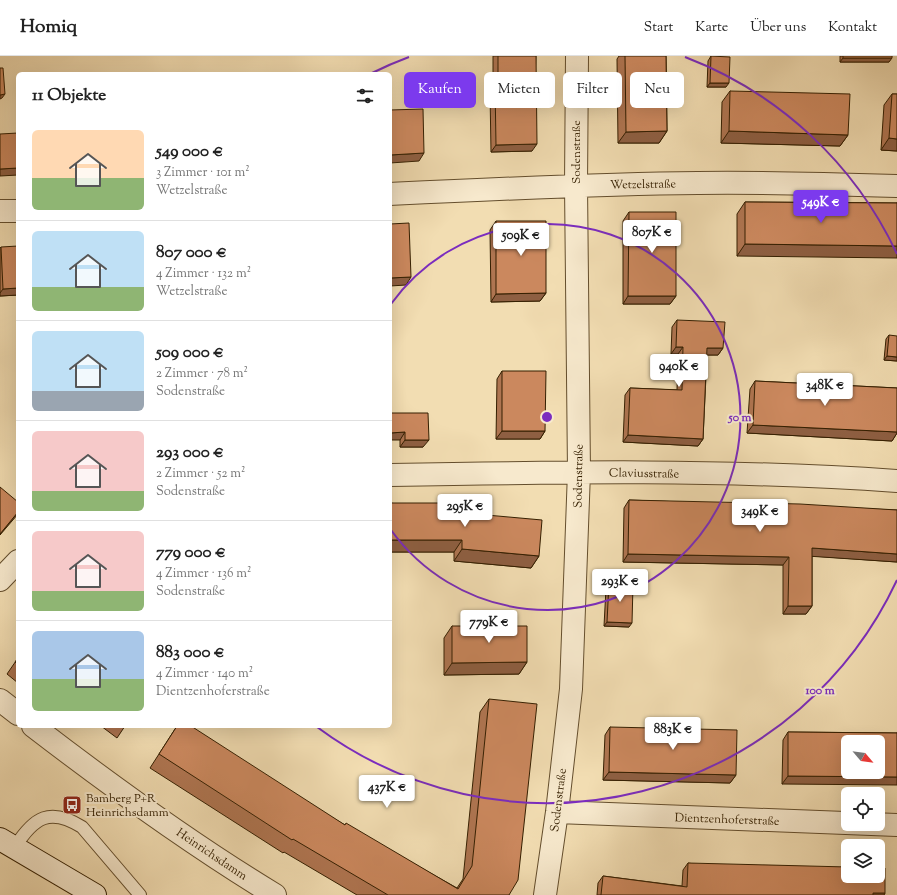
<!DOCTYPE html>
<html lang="de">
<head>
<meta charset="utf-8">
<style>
  :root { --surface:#fff; --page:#f6f6f6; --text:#222; --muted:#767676; --line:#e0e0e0; --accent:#7c3aed }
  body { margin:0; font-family:"Sorts Mill Goudy",serif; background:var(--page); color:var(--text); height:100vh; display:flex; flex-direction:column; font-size:15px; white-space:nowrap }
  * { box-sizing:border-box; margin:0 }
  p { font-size:13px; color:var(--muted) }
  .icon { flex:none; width:22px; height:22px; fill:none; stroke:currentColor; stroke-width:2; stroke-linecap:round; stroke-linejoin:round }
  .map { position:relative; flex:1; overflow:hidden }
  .side { position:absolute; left:16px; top:16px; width:376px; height:656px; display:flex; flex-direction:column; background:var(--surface); border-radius:6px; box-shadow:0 4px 16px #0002 }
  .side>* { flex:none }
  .guide { position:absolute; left:404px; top:16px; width:380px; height:36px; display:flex; gap:8px }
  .needle { width:26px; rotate:119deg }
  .buttons { position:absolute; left:841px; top:679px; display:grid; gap:8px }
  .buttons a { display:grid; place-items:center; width:44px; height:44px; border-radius:6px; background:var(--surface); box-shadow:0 4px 16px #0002; font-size:20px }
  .price { position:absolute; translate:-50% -34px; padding:0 9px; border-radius:4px; background:#fff; color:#222; font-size:13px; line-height:26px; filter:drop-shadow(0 1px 2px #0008) }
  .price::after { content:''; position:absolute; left:50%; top:24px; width:12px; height:9px; margin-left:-6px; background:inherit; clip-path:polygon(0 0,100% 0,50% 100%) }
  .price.active { background:var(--accent); color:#fff }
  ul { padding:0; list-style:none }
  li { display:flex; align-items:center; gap:12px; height:100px; padding:0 16px }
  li+li { border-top:1px solid var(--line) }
  li span { display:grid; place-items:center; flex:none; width:112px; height:80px; border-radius:6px; color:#555 }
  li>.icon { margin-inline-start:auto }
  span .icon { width:48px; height:48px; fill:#fffc; stroke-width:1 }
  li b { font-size:17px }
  h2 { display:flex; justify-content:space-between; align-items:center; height:48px; padding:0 16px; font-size:17px }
  .chip { padding:0 14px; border-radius:6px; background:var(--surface); box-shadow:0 4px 16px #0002; font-size:14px; line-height:36px }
  .chip.active { background:var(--accent); color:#fff }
  header { display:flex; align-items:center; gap:24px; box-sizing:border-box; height:56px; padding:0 20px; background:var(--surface); border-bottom:1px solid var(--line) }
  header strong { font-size:19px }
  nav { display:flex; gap:22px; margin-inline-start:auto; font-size:14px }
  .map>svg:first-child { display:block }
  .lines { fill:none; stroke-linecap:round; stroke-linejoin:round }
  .lane-casing { stroke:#644e2d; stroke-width:14 }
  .street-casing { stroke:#644e2d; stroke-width:24 }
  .secondary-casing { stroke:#341f01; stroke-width:24 }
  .lane { stroke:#f7e9cd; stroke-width:12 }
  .street { stroke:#f7e9cd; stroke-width:22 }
  .secondary { stroke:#f7e9cd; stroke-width:22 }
  .wall { fill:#af7551; stroke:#341f01 }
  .shaded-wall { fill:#8e5f42; stroke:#341f01 }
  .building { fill:#cb885e; stroke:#341f01; fill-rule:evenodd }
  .ring { fill:none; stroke:#7b2cbf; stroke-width:2 }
  .labels { text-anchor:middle; stroke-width:4; stroke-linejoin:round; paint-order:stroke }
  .street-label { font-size:12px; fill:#341f01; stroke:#f7e9cd }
  .poi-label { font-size:12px; fill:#341f01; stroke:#f7e9cd; text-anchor:start }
  .centre { fill:#7b2cbf; stroke:#f7e9cd; stroke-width:2 }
  .ring-label { font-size:12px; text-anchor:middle; font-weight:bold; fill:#7b2cbf; stroke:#f7e9cd; stroke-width:4; stroke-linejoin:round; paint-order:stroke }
</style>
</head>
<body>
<header>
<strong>Homiq</strong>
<nav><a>Start</a><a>Karte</a><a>Über uns</a><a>Kontakt</a></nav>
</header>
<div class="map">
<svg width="897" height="839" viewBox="0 0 897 839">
  <rect width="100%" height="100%" fill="#f2ddb2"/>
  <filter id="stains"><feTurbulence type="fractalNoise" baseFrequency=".005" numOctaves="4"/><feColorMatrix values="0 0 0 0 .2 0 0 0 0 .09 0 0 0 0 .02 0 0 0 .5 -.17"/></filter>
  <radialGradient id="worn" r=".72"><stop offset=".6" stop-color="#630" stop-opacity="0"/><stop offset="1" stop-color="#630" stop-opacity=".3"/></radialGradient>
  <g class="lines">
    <g class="lane-casing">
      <path id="lane" d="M15 791C34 761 50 751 82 771L140 839"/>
    </g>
    <g class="street-casing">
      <path id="street" d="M390 138C493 133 595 128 698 127 764 126 831 128 897 130
        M0 155H18
        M390 419C559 416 728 413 897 425
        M0 524 18 505
        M0 644 18 658
        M33 670C111 730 191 788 275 839
        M557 756 897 769
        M545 839 557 756 571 633 579 416 576 129 577 0"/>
    </g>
    <g class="secondary-casing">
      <path id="secondary" d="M0 783 95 839"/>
    </g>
    <use href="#lane" class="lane"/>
    <use href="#street" class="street"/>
    <use href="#secondary" class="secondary"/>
  </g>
  <path class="wall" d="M493 0H536L532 95 491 96 490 36 493 32Z
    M619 0H666L667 75 659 87H618L617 3Z
    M711 0 726 31H707L708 5Z
    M840 0H892L889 6H840Z
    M730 35 848 79 840 90 721 87 722 46Z
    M892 38H897V95L881 94 884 49Z
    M745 146 897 147 737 200V158Z
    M629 156 676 240 670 248H623V165Z
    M496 165 546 237 540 245 491 246 490 174Z
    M1 191 18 239 0 240V192Z
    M677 264 723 292 718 299H707L703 383 698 390 623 386 625 339 630 332 677 334 678 298H671L672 271Z
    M889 279 897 305 884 304 886 283Z
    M502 315 545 375 540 383H496L497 323Z
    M755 325 897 332V377L892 385 747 377 750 333Z
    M390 357 423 391H400V384Z
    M629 444 897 454V506L812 500V550L806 558H783V509L623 506 624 452Z
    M390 447 464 457 539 500 531 512 454 505V496H390Z
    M609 527 629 571 604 570 606 532Z
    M452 570 527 606 519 618 444 619V582Z
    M18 602V627L7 618Z
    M489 643 509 839H357L284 796 283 797 150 712 177 670 345 769 457 832 463 823 480 656Z
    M101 670H125L117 682Z
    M610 671 736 719 730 727 603 724 605 679Z
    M788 676 897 677 782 728 783 684Z
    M688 807 885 837 884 839H597L598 827 603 820 682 830 683 814Z"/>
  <path class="shaded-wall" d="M843 2H892L889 6H840Z
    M710 27H729L726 31H707Z
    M5 38 2 42 0 43V39Z
    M667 75 659 87H618L626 76Z
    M729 75 848 79 840 90 721 87Z
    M889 82 897 83V95L881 94Z
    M537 88 532 95 491 96 496 89Z
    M424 97 419 105 390 107V99Z
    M18 112V119L0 120V113Z
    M745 188 897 190V202L737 200Z
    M411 221 406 229 390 230V222Z
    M18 232V239L0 240V237L3 233Z
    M546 237 540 245 491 246 496 238Z
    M628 240H676L670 248H623Z
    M676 291H683L678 298H671Z
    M707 292H723L718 299H702Z
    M887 300 897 301V305L884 304Z
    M753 369 897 376V377L892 385 747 377Z
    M502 375H545L540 383H496Z
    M405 376 400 384H390V377Z
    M628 379 703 383 698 390 623 386Z
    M405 384H429L423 391H400Z
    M18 456V458L0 479V478Z
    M390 484H462L454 496H390Z
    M812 492 897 498V506L807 500Z
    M462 493 539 500 531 512 454 505Z
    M628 498 789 501 783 509 623 506Z
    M788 550H812L806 558H783Z
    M607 566 632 567 629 571 604 570Z
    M527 606 519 618 444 619 452 607Z
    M609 716 736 719 730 727 603 724Z
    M788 720 897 721V729L782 728Z
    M873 837H885L884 839H871Z"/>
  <path class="building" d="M498 0H536L537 88 496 89 495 28H498Z
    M625 0H666L667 75 626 76Z
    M711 0 730 1 729 27H710Z
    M843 0H892V2H843Z
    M0 12H3L5 38 0 39Z
    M730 35 850 38 848 79 729 75Z
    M892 38H897V83L889 82Z
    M423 53 424 97 390 99V54Z
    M18 77V112L0 113V78Z
    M745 146 897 147V190L745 188Z
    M629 156H676V240H628Z
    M496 165H546V237L496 238Z
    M409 167 411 221 390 222V168Z
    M18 190V232L3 233 1 191Z
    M677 264 725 266 723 292H707L703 383 628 379 630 332 682 334 683 291H676Z
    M889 279 897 280V301L887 300Z
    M502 315H546L545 375H502Z
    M755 325 897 332V376L753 369Z
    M390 357H428L429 384H405V376L390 377Z
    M0 431 18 446V456L0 478Z
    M629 444 800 448 897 454V498L812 492V550H788L789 501 628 498Z
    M390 447H464V457L542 464 539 500 462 493V484H390Z
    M609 527 633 529 632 567 607 566Z
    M452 570H527V606L452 607Z
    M18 602V609L15 606Z
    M489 643 537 648 518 824 509 839H388L293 783 292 784 159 698 177 670H191L345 769 346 767 458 833 472 810Z
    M610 671 737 674 736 719 609 716Z
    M788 676 897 677V721L788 720ZM848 686H878V716H848Z
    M688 807 848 811V820H878V812H885V837H873V839H601L603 820 687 831Z"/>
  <g class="ring">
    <path d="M391 248A193 193 0 1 1 391 474"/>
    <path d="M897 524A386 386 0 0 1 317 671M372 17A386 386 0 0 1 409 1M685 1A386 386 0 0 1 897 198"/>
  </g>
  <defs>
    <g id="bus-square" transform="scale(1)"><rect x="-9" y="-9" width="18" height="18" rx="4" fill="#8f2418" stroke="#f7e9cd"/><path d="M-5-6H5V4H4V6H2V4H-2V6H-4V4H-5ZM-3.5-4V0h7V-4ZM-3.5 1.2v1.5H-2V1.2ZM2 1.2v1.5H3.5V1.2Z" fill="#fff"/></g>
  </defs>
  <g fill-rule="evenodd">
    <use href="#bus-square" x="72" y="749"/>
  </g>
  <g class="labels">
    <g class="street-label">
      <text transform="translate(576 96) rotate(-90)" y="4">Sodenstraße</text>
      <text transform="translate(643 128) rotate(-1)" y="4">Wetzelstraße</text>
      <text transform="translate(644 417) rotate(1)" y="4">Claviusstraße</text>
      <text transform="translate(578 420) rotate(-89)" y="4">Sodenstraße</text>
      <text transform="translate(558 744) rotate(-83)" y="4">Sodenstraße</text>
      <text transform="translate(727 763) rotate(2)" y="4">Dientzenhoferstraße</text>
      <text transform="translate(212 798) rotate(34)" y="4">Heinrichsdamm</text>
    </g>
    <g class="poi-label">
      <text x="86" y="746">Bamberg P+R<tspan x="86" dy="14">Heinrichsdamm</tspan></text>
    </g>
  </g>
  <circle cx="547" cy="361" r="6" class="centre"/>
  <g class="ring-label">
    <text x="740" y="365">50 m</text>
    <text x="820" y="638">100 m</text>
  </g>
  <rect width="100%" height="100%" filter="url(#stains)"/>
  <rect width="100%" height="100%" fill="url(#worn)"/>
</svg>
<div class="buttons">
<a><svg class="needle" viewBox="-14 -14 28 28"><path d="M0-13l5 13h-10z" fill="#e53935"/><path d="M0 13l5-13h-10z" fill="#767676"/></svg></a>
<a><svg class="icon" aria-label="locate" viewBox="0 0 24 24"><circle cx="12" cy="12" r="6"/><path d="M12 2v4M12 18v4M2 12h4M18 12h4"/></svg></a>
<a><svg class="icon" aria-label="layers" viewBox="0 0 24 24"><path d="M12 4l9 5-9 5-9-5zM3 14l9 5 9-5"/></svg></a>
</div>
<b class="price active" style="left:821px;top:168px">549K €</b>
<b class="price" style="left:652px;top:198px">807K €</b>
<b class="price" style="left:521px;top:201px">509K €</b>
<b class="price" style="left:679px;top:332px">940K €</b>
<b class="price" style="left:825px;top:351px">348K €</b>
<b class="price" style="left:465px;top:472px">295K €</b>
<b class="price" style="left:760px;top:477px">349K €</b>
<b class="price" style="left:620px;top:547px">293K €</b>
<b class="price" style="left:489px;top:588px">779K €</b>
<b class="price" style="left:673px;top:695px">883K €</b>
<b class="price" style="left:387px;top:753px">437K €</b>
<div class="guide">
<a class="chip active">Kaufen</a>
<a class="chip">Mieten</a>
<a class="chip">Filter</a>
<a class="chip">Neu</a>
</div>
<section class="side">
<h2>11 Objekte<svg class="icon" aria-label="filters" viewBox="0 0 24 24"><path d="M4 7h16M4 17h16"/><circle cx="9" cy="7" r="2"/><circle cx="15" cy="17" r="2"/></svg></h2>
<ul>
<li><span style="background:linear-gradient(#ffd9b3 60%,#8fb573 0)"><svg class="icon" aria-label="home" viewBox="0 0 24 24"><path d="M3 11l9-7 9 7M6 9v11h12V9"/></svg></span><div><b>549 000 €</b><p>3 Zimmer · 101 m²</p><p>Wetzelstraße</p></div></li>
<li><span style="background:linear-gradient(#bfe0f5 70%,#8fb573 0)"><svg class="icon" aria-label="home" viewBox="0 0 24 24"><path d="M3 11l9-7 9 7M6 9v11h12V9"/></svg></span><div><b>807 000 €</b><p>4 Zimmer · 132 m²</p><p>Wetzelstraße</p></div></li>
<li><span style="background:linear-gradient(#bfe0f5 75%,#9aa5b1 0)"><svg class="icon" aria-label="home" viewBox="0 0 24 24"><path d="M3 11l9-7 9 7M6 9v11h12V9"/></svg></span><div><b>509 000 €</b><p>2 Zimmer · 78 m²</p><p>Sodenstraße</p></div></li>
<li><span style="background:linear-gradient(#f6c9c9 75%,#8fb573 0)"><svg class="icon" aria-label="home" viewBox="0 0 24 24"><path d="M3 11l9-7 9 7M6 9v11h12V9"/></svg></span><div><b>293 000 €</b><p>2 Zimmer · 52 m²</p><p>Sodenstraße</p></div></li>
<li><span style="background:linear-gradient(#f6c9c9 75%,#8fb573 0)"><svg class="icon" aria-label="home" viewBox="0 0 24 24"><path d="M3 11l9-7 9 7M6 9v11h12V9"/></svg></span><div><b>779 000 €</b><p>4 Zimmer · 136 m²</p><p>Sodenstraße</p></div></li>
<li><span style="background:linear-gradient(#a9c7e8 60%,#8fb573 0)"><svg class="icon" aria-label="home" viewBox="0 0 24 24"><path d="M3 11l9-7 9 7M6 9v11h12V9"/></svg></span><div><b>883 000 €</b><p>4 Zimmer · 140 m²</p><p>Dientzenhoferstraße</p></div></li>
</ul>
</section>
</div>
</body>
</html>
